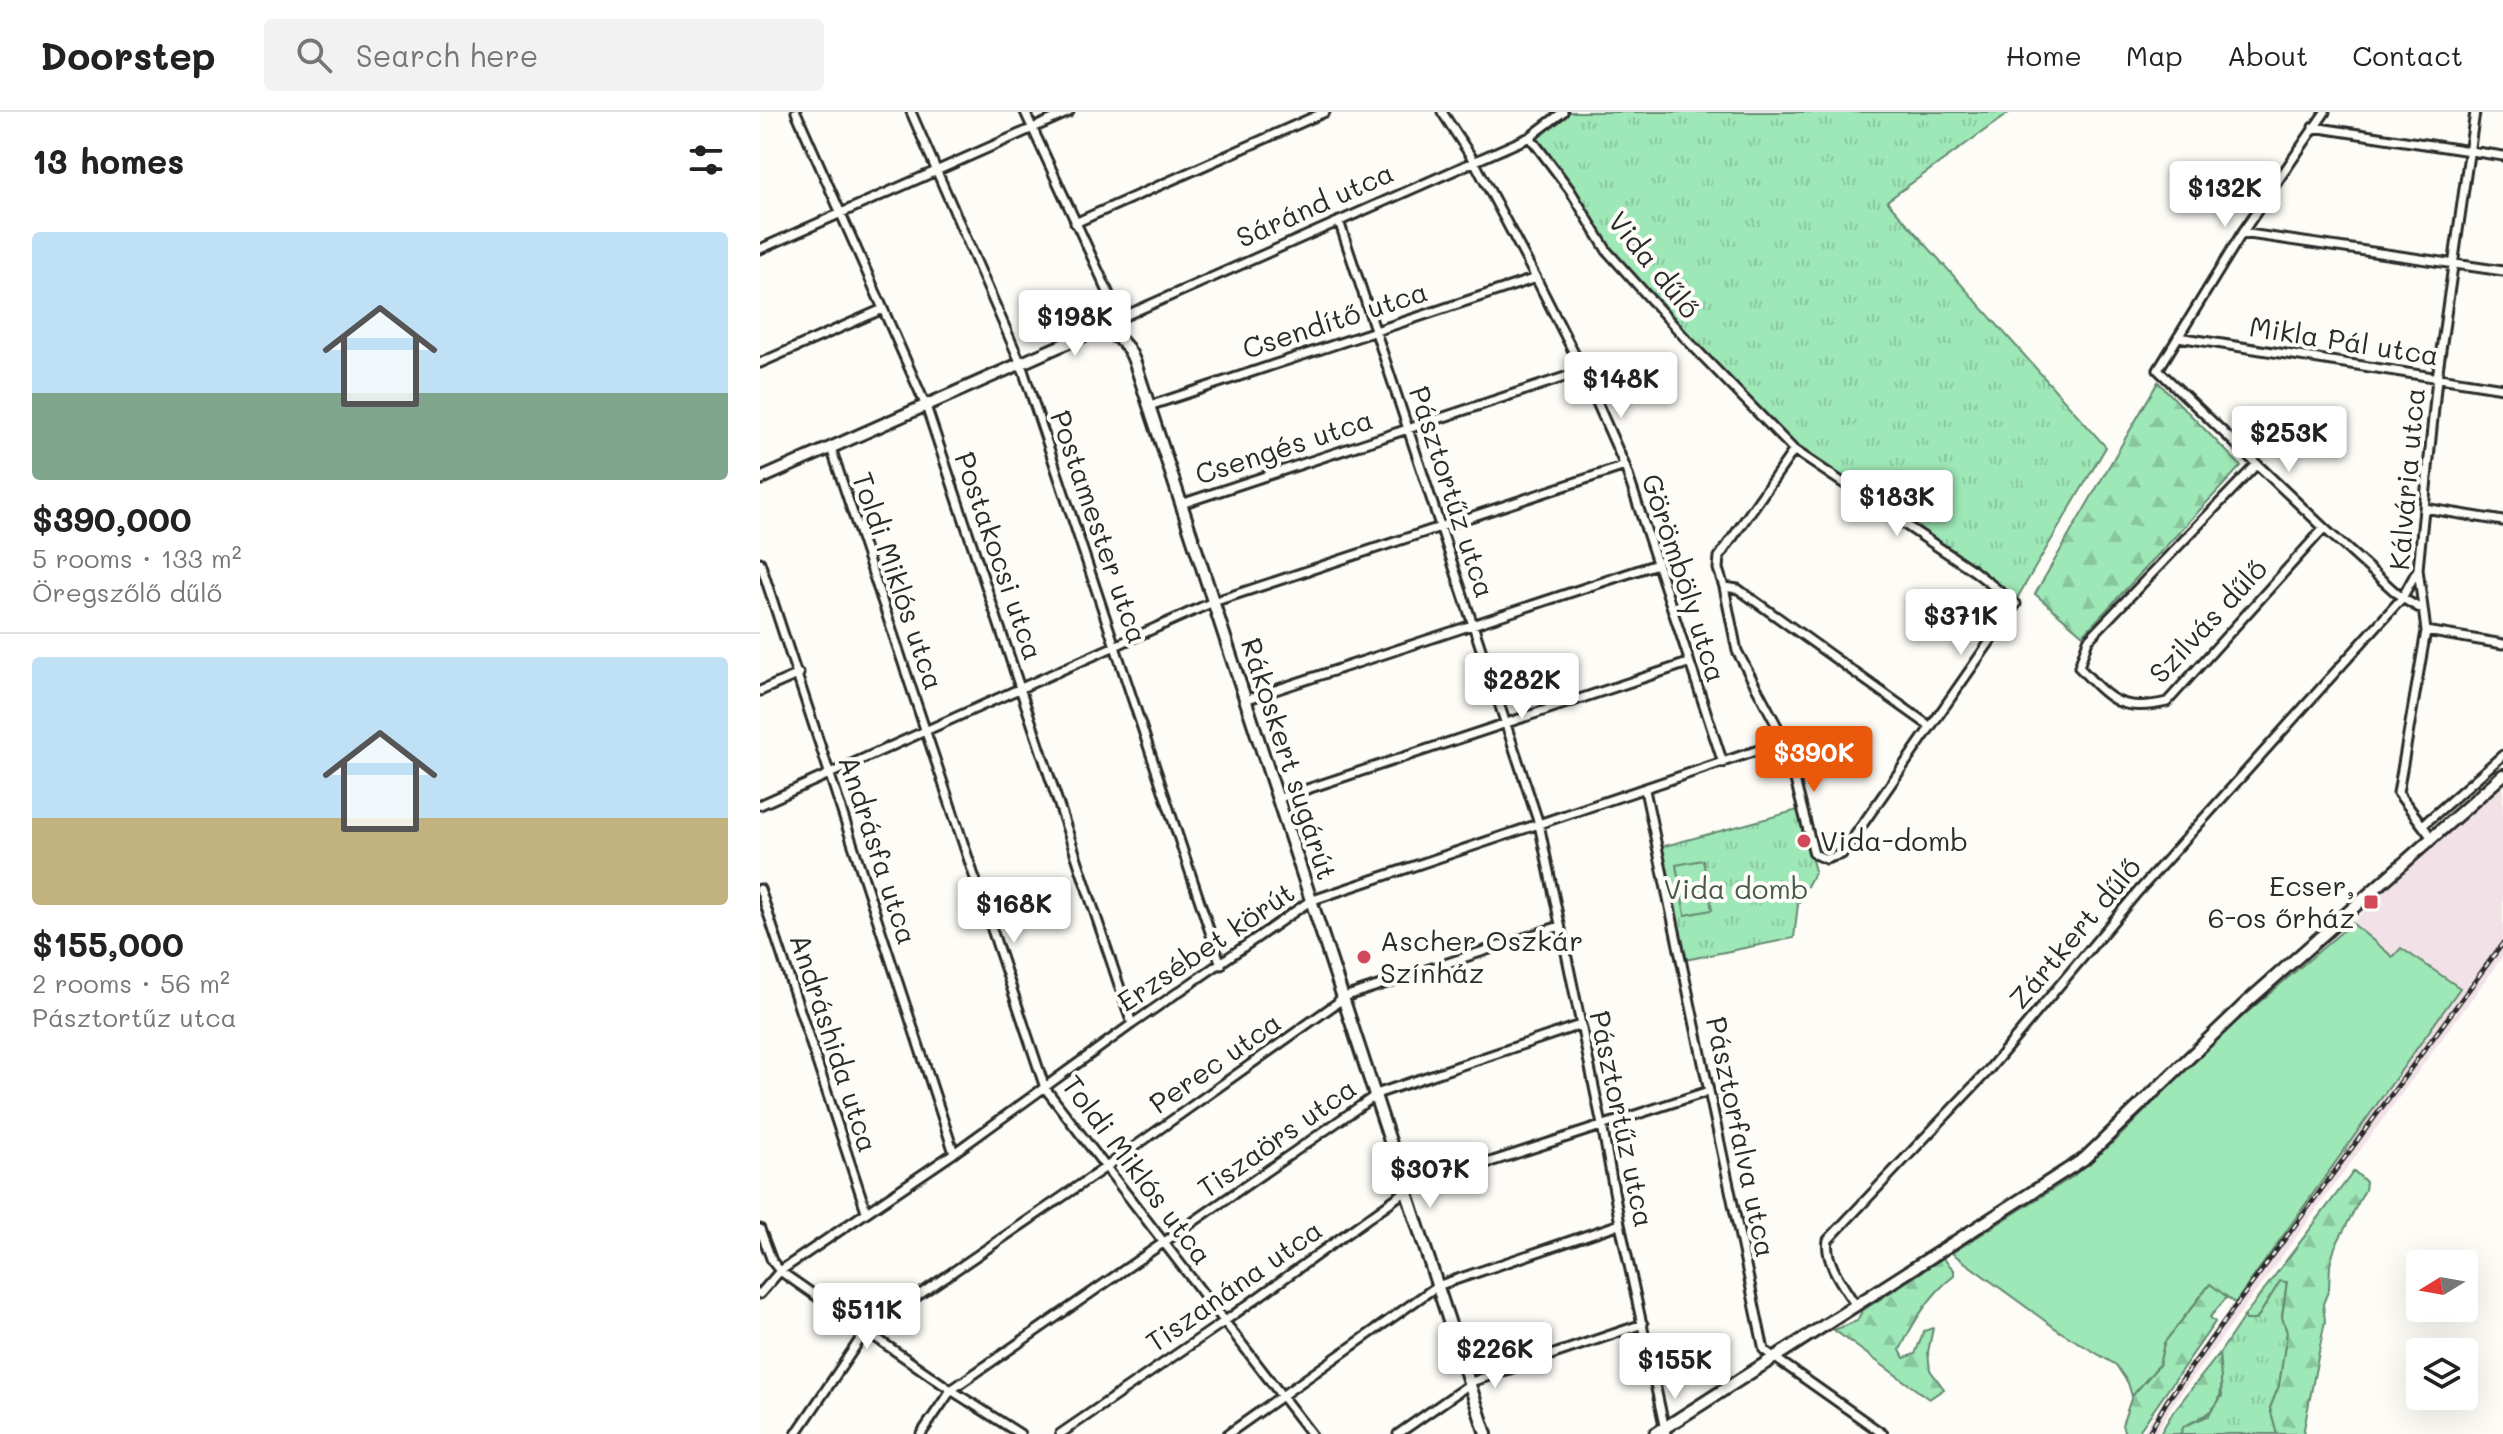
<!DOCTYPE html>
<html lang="en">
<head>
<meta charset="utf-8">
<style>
  :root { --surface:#fff; --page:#f2f2f2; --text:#222; --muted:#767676; --line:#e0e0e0; --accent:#ea580c }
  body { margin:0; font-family:Mali,sans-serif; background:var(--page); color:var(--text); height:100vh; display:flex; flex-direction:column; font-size:30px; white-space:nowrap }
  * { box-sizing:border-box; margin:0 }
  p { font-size:26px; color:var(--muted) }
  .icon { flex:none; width:44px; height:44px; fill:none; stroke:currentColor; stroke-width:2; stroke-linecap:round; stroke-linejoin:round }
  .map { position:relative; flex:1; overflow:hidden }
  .side { display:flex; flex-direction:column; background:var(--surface); width:760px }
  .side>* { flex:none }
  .needle { width:52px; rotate:259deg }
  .fabs { position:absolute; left:1646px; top:1138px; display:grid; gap:16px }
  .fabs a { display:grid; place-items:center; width:72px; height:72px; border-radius:8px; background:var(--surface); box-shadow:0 8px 32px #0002; font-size:40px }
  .price { position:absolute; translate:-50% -68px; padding:0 18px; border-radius:8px; background:#fff; color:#222; font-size:26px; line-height:52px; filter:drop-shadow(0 2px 4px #0008) }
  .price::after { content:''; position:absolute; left:50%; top:48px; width:24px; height:18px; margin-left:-12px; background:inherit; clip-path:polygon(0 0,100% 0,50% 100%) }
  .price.selected { background:var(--accent); color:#fff }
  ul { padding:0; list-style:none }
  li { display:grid; align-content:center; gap:16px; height:424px; padding:0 32px }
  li+li { border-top:2px solid var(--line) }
  li span { display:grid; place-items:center; height:248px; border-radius:8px; color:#555 }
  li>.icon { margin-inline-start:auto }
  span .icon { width:144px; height:144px; fill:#fffc; stroke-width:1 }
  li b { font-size:34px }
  h2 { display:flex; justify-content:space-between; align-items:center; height:96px; padding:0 32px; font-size:34px }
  header { display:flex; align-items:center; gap:48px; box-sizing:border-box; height:112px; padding:0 40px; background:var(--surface); border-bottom:2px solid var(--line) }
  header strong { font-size:38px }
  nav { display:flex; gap:44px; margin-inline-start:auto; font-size:28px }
  .search { width:560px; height:72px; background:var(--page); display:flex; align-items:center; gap:20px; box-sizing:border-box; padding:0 28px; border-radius:8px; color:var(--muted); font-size:30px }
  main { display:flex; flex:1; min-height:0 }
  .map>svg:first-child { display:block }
  .built { fill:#f2e2e8 }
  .grass { fill:url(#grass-tufts); stroke:#648970; stroke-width:2 }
  .forest { fill:url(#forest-firs); stroke:#648970; stroke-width:2 }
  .garden { fill:#9ee7b6; stroke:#648970; stroke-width:2 }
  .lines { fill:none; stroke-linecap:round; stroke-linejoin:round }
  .street-casing { stroke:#2b2b2b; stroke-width:13 }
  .secondary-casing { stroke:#2b2b2b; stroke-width:16 }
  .street { stroke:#fdfcf7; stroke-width:7 }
  .secondary { stroke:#fdfcf7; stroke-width:10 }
  .rail-casing { stroke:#2b2b2b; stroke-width:5 }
  .rail { stroke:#fdfcf7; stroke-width:2; stroke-dasharray:6; stroke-linecap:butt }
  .poi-dot { fill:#d1495b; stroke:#fdfcf7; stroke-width:3 }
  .labels { text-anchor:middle; stroke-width:8; stroke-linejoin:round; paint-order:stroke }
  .street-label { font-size:28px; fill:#2b2b2b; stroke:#fdfcf7 }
  .poi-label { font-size:28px; fill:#2b2b2b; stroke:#fdfcf7; text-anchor:start }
  .park-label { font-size:28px; fill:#485a4e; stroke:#fdfcf7 }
</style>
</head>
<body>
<header>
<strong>Doorstep</strong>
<div class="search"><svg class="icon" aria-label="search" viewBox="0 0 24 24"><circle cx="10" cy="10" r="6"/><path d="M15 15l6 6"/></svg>Search here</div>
<nav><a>Home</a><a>Map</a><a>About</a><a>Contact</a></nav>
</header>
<main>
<section class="side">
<h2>13 homes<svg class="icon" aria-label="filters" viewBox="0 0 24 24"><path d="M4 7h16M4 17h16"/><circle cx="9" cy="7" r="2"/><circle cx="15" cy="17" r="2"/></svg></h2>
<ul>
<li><span style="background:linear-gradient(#bfe0f5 65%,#7fa58c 0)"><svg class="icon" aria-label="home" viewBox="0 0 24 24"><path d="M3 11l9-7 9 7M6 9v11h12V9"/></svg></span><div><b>$390,000</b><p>5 rooms · 133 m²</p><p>Öregszőlő dűlő</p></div></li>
<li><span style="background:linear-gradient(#bfe0f5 65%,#c2b280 0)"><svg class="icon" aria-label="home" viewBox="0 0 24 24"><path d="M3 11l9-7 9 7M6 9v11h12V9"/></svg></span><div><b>$155,000</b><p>2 rooms · 56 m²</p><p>Pásztortűz utca</p></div></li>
</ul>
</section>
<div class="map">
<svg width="1743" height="1322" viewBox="0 0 1743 1322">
  <defs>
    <pattern id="grass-tufts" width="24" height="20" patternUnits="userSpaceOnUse" patternTransform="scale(2)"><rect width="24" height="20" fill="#9ee7b6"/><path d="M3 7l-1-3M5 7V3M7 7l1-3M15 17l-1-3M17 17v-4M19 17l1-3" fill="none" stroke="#88c69d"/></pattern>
    <pattern id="forest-firs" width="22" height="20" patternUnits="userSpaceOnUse" patternTransform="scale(2)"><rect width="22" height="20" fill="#9ee7b6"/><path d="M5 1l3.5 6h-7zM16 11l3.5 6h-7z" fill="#88c69d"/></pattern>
  </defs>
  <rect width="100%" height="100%" fill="#fdfcf7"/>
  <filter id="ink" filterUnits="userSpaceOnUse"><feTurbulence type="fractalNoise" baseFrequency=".0125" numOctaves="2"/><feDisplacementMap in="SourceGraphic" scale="16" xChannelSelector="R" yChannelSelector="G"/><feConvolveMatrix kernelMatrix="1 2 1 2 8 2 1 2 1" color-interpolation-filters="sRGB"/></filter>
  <g filter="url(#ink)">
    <path class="built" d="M1743 670V844L1411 1295 1396 1322H1382L1403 1289 1700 877 1642 836 1633 846 1592 811 1668 737Z"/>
    <path class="grass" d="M808 0H1250L1127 89 1346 335 1256 488 1041 339 927 228 850 135 777 26Z
      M1038 698 1055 759 1038 792 1034 826 925 848 901 735Z
      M1520 1169 1527 1170 1522 1205 1527 1220 1519 1274 1510 1296 1517 1322H1420L1424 1314 1448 1304 1462 1284 1459 1242 1485 1203V1208H1496Z"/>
    <path class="forest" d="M1398 270 1481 354 1323 523 1275 482Z
      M1594 1059 1606 1070 1605 1078 1575 1135 1570 1153 1569 1177 1563 1192 1565 1209 1543 1322H1517L1510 1296 1519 1274 1527 1220 1522 1205 1527 1170 1520 1169 1496 1208H1485V1203Z
      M1183 1146 1194 1158V1164C1171 1181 1152 1212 1140 1238L1144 1246 1155 1242 1164 1219 1173 1216 1168 1240 1170 1258 1184 1277 1169 1287 1074 1218 1097 1209 1102 1199Z
      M1451 1171 1468 1184 1450 1205 1455 1210 1377 1322H1365L1362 1313 1372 1284 1399 1253 1404 1231Z
      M1459 1242C1462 1285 1468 1295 1424 1314L1420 1322H1400L1413 1300Z"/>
    <path class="garden" d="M943 748 952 798 925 803 916 753Z
      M1592 811 1633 845 1641 836 1700 876 1475 1191 1450 1172 1404 1231 1399 1253 1372 1284 1368 1271 1356 1253 1299 1219 1192 1141 1312 1065 1356 1028 1455 928Z"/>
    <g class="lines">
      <g class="street-casing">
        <path id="street" d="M36 0 166 294 372 912
          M151 0 261 252 461 853
          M265 0 360 206 356 224
          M682 0 714 49 776 166 823 259 865 354 963 651
          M1565 0 1482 121 1398 258 1564 416 1642 486 1663 498
          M1553 15 1743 44
          M770 25 810 78 847 139 927 228 1034 338 1214 459 1256 492 1082 742 1066 747 1054 742 1025 629 977 539 964 475 958 457 959 445 1034 338
          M579 109 779 712 842 1013 860 1112 906 1322
          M315 111 565 0
          M1482 121 1743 159
          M0 137 309 0
          M360 206 770 25 803 0
          M1418 225 1743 276
          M0 251 123 197
          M389 294 776 166
          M71 336 285 976 551 1322
          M1497 352 1328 528 1319 555C1349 587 1360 601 1407 590L1564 416
          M421 392 823 259
          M1664 396 1743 409
          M0 450 194 1041
          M964 475 978 477 1171 615
          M1666 519 1743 532
          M0 579 39 562
          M485 588 897 452
          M885 678 1004 1238 1123 1322
          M517 687 928 551
          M0 693 453 490 865 354
          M1663 713 1743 643
          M1672 726 1638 681 1666 519 1658 457 1677 266 1715 0
          M0 777 106 1099
          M0 1117 12 1149 20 1159 191 1278 260 1322
          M0 1182 20 1159 194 1041 372 912 550 789 1025 629
          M1096 1194C1085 1176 1064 1150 1068 1128L1226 961 1375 783 1642 486 1658 457
          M36 1322 105 1220 346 1055 577 891 581 886 800 814
          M161 1322 191 1278 619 981 820 913
          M300 1322 465 1209 650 1076 949 979
          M468 1322 677 1174 860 1112
          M638 1322 714 1269 883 1212"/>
      </g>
      <g class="secondary-casing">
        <path id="secondary" d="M0 367 327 222C351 216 367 228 375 251L726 1322
          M895 1322 1324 1047 1486 891 1743 663"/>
      </g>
      <use href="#street" class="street"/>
      <use href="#secondary" class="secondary"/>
      <g class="rail-casing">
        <path id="rail" d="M1388 1322 1407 1289 1457 1219 1743 831"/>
      </g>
      <use href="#rail" class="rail"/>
    </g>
  </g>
  <g class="poi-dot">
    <circle cx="1044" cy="729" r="8"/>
    <rect x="1603" y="782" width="16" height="16" rx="4"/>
    <circle cx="604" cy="845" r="8"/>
  </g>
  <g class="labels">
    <g class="street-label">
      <text transform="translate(555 93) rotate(-24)" y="10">Sáránd utca</text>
      <text transform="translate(894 153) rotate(51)" y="10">Vida dűlő</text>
      <text transform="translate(575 208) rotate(-18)" y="10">Csendítő utca</text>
      <text transform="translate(1584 229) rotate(9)" y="10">Mikla Pál utca</text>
      <text transform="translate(524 335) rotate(-18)" y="10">Csengés utca</text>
      <text transform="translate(1647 367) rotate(-85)" y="10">Kálvária utca</text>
      <text transform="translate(692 380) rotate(72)" y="10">Pásztortűz utca</text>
      <text transform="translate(339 415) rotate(71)" y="10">Postamester utca</text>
      <text transform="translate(239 444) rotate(71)" y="10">Postakocsi utca</text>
      <text transform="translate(924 466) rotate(72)" y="10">Görömböly utca</text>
      <text transform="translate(138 469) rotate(71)" y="10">Toldi Miklós utca</text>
      <text transform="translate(1448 509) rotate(-47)" y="10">Szilvás dűlő</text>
      <text transform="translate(529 647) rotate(72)" y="10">Rákoskert sugárút</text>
      <text transform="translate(118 738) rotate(72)" y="10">Andrásfa utca</text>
      <text transform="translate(1315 821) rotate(-50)" y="10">Zártkert dűlő</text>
      <text transform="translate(446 835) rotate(-34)" y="10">Erzsébet körút</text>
      <text transform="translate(74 931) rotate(72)" y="10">Andráshida utca</text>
      <text transform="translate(455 951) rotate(-35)" y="10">Perec utca</text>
      <text transform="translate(862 1007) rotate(78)" y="10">Pásztortűz utca</text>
      <text transform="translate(981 1025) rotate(78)" y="10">Pásztorfalva utca</text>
      <text transform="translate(517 1026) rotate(-35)" y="10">Tiszaörs utca</text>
      <text transform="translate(377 1058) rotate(53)" y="10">Toldi Miklós utca</text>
      <text transform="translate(474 1174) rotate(-35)" y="10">Tiszanána utca</text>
    </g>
    <g class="poi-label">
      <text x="1060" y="739">Vida-domb</text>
      <text x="1595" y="784" text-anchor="end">Ecser,<tspan x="1595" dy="32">6-os őrház</tspan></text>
      <text x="620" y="839">Ascher Oszkár<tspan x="620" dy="32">Színház</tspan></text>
    </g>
    <g class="park-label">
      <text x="976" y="787">Vida domb</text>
    </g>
  </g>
</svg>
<div class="fabs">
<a><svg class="needle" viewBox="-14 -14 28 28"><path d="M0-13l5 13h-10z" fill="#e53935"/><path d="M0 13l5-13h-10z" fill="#767676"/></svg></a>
<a><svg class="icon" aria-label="layers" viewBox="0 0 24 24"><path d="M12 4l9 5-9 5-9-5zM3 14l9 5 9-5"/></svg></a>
</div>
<b class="price" style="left:1465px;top:117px">$132K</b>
<b class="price" style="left:315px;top:246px">$198K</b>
<b class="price" style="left:861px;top:308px">$148K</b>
<b class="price" style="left:1529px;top:362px">$253K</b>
<b class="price" style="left:1137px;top:426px">$183K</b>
<b class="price" style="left:1201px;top:545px">$371K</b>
<b class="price" style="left:762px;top:609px">$282K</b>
<b class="price selected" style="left:1054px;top:682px">$390K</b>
<b class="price" style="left:254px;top:833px">$168K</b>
<b class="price" style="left:670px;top:1098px">$307K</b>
<b class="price" style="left:107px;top:1239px">$511K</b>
<b class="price" style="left:735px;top:1278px">$226K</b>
<b class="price" style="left:915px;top:1289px">$155K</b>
</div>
</main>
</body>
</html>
